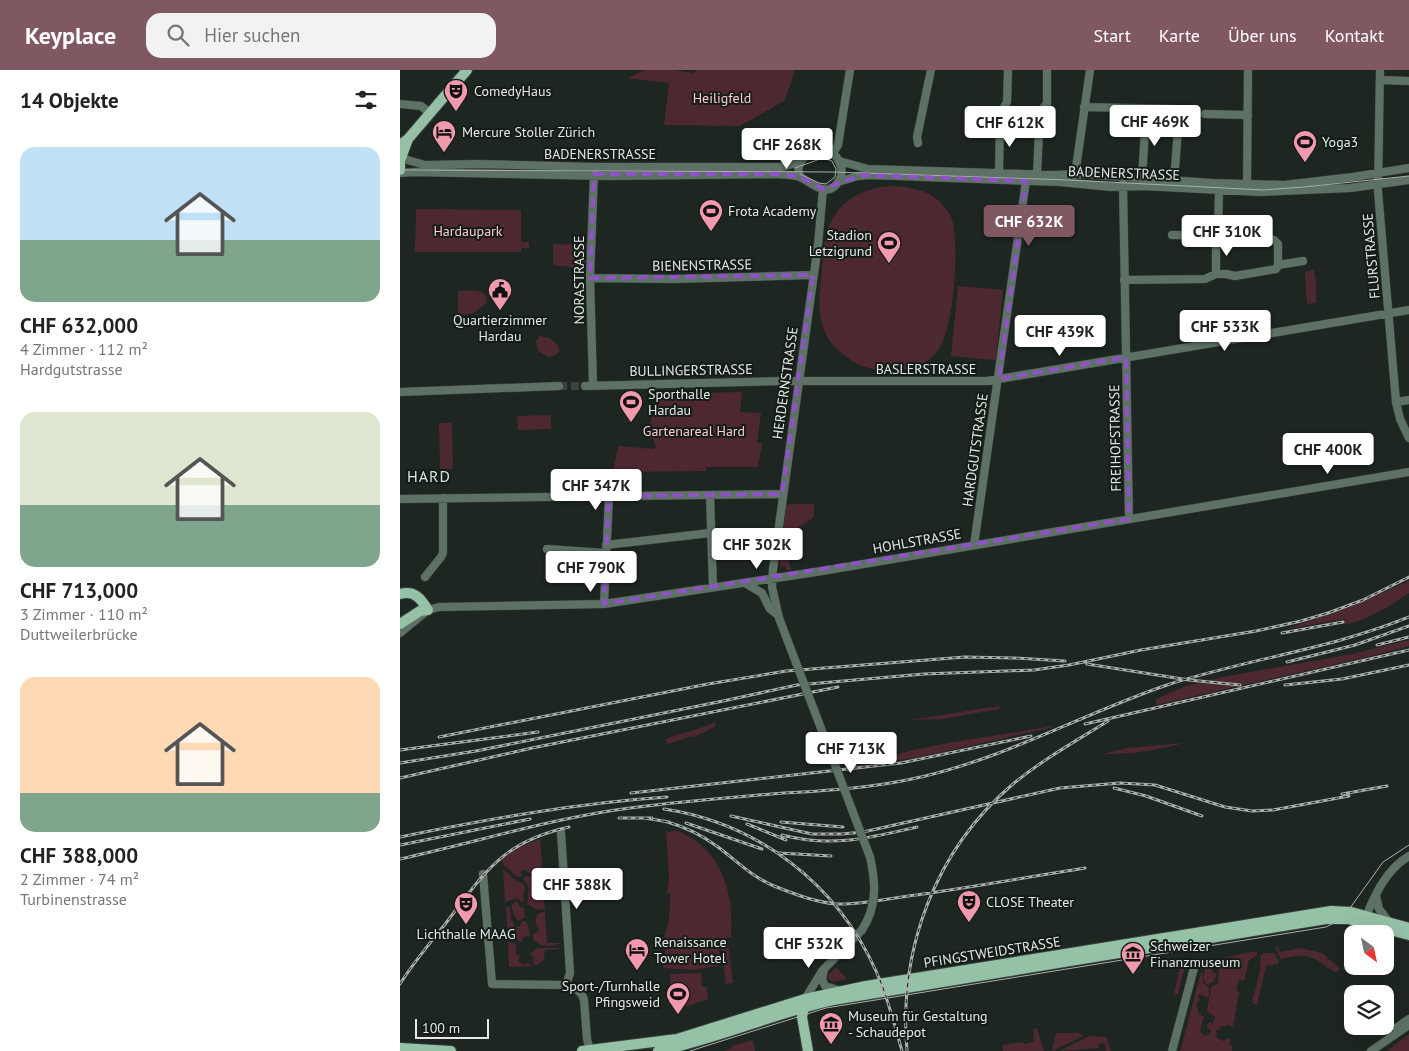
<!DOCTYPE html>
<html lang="de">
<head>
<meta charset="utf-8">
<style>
  :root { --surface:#fff; --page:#f2f2f2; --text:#222; --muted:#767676; --accent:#805861 }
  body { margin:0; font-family:"PT Sans",sans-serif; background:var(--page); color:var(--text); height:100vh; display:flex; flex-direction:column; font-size:19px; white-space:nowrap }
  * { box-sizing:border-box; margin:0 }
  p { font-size:16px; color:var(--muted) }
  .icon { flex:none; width:28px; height:28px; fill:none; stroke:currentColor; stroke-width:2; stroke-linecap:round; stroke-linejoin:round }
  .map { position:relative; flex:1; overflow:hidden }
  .details { display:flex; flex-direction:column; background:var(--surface); width:400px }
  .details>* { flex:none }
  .needle { width:32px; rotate:147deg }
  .tools { position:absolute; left:944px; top:855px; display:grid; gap:10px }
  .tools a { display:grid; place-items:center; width:50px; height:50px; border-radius:10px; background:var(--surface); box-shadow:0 5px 20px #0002; font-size:25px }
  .scale { position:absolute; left:15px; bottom:12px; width:74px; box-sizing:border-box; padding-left:5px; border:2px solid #e4e9e6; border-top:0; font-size:14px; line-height:18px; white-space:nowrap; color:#e4e9e6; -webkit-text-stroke:4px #141c18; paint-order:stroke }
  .price { position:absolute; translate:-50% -42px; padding:0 11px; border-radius:5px; background:#fff; color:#222; font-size:16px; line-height:32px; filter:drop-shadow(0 1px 2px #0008) }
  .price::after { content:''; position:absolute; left:50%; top:30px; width:15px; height:11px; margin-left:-8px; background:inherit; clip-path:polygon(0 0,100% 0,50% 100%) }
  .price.selected { background:var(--accent); color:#fff }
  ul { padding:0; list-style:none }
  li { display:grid; align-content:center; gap:10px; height:265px; padding:0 20px }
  li span { display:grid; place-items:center; height:155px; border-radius:15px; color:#555 }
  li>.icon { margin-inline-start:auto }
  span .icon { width:90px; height:90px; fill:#fffc; stroke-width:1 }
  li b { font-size:21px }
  h2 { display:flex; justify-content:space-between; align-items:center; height:60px; padding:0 20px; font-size:21px }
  header { display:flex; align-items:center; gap:30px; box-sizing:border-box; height:70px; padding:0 25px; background:var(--accent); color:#fff }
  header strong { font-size:24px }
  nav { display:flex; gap:28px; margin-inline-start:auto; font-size:18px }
  .search { width:350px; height:45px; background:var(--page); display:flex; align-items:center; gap:12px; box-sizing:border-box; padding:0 18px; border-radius:15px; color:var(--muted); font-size:19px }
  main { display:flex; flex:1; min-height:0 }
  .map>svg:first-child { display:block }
  .green { fill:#4e2831 }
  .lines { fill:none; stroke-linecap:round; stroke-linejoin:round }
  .minor-tunnel { stroke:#3c433f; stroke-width:8; stroke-dasharray:8 4; stroke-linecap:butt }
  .minor-casing { stroke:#3a413d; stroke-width:9 }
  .major-casing { stroke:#3a413d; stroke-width:12 }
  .minor { stroke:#5d7265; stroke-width:8 }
  .major { stroke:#95c1a6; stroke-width:10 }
  .tram { stroke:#a8aeaa; stroke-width:1 }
  .rail-casing { stroke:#a8aeaa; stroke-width:3 }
  .rail { stroke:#141c18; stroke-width:1; stroke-dasharray:4; stroke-linecap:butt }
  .minor-bridge-casing { stroke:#3a413d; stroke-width:9; stroke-linecap:butt }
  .minor-bridge { stroke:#5d7265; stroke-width:8 }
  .marked { fill:none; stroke:#9052c7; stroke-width:4; stroke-dasharray:10 6; stroke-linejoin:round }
  .labels { text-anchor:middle; stroke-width:4; stroke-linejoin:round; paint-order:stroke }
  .poi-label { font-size:14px; fill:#e4e9e6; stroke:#141c18; text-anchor:start }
  .park-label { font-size:14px; fill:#fec9d3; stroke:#141c18 }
  .street-label { font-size:14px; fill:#e4e9e6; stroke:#141c18 }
  .quarter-label { font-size:16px; letter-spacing:1px; fill:#d9e4dd; stroke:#141c18 }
</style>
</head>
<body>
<header>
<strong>Keyplace</strong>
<div class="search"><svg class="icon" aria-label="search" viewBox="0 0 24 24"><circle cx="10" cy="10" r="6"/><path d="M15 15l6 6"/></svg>Hier suchen</div>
<nav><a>Start</a><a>Karte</a><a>Über uns</a><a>Kontakt</a></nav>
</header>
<main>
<section class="details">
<h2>14 Objekte<svg class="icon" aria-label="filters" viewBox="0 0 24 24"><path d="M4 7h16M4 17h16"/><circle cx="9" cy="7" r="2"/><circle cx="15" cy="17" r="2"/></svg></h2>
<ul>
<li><span style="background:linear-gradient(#bfe0f5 60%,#7fa58c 0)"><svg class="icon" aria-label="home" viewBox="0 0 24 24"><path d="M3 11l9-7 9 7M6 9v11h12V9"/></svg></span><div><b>CHF 632,000</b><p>4 Zimmer · 112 m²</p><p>Hardgutstrasse</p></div></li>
<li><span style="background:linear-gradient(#dfe7d0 60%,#7fa58c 0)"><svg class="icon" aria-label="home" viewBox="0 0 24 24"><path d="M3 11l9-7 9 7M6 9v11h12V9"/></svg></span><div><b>CHF 713,000</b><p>3 Zimmer · 110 m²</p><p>Duttweilerbrücke</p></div></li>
<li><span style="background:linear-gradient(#ffd9b3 75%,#7fa58c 0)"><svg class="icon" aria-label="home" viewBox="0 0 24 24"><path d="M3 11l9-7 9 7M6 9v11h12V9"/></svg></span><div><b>CHF 388,000</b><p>2 Zimmer · 74 m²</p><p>Turbinenstrasse</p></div></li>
</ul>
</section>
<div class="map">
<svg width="1009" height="981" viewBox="0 0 1009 981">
  <rect width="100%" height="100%" fill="#1e2621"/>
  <path class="green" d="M245 0H272L293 3 297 0H394L392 10 384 31 340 56 264 55 269 13 228 8Z
    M493 116C510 117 529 120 541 133 546 138 551 146 553 153 559 179 554 262 537 282 523 299 501 301 481 300 454 298 426 277 421 250 418 233 420 217 422 200 423 188 423 175 427 163 435 132 463 117 493 116Z
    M16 139 121 140V173L122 172H129V178H121V182H15Z
    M153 174 187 175 185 199 153 195Z
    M914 200 916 211V233L907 234 905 202Z
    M558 216 603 220 596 290 551 286Z
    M58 221C69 221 88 217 87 233L72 244 58 245Z
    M140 266 149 268 158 275 159 281 155 286 148 287 138 281 136 271Z
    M342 322 340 342 361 343 357 373H362L358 397H306V401L213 402 218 376 253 379 256 377 249 359 258 324Z
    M151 345V359L118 360 117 346Z
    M39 353H52L53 399H40Z
    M390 434H414V447C409 452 402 454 397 458 384 469 388 485 391 500H387L386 497 381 496 380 493 386 436Z
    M1009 511V523C989 537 969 549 945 555L944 549 886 559 950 537Z
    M1009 570V576L980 584 756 635V629L786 616 818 608 952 584Z
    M599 636 600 639 541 649 511 650Z
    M315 652 316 656 294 667 292 666 268 674 266 669C282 662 300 660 315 652Z
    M654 656 646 659 519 687 452 697 513 680 554 672Z
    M784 673C755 681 732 684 702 684L727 678Z
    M276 760C322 779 334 821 331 867L318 869 321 895 294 900 263 898 267 869 264 867C270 852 270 838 270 823H267L269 810 266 761 271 762Z
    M140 769 143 806 132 805 124 799 121 802V807H117L104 795 102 789 118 778Z
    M103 799 115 810 124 814 125 820 123 825 124 833H123L117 828 105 832Z
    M126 806 135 808H143L145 840 135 839 127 833 129 818 123 809Z
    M117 831 120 837 124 838 125 847 119 851C115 848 111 839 112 834Z
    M106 836 110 838 111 850 115 854 112 861 113 869 108 868Z
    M145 842 147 873H161L160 874C150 876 140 878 133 869V864L139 860C134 852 133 843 145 842Z
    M122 851H125L128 855 130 866 124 867 121 872C115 870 112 862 116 857L120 856Z
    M108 872 113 873 116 875V884L121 886 118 890C121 896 125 894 129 893L131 896 109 897Z
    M328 873 333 913 326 914 321 874Z
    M879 876 878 879 880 882 901 878 922 883 940 899 937 902C929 900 924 894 917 890 905 883 893 886 881 889L875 877Z
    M137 878H159L161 879 145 880 144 890 138 895H133L134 888 130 884Z
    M857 881V885L849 890 844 911 839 910 836 920 839 922 833 957 828 955 819 957 822 960 817 959 816 961 817 968 823 971 828 968 831 970 829 974 832 976V981H780L802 899 803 913 809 918V926L807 928 804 926 799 924 798 928 800 929 796 934 799 944 804 947 800 961 803 965 806 966 811 961 806 956 810 952 813 954 815 947 807 941 811 917 818 913 819 897 812 896V901L817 905 813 912 806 915 803 907 806 895 803 893 804 890 812 888 816 891V889Z
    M865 883H874L879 891 878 894 866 896 857 935 852 933 861 897 860 894 861 885Z
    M786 891 778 924 774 925 781 892Z
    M436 897 447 909 433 912 428 909V905Z
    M301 903 302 917H307L308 929 288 936H271L270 904Z
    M637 958 644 981H603L602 975 623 972 624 974 634 972 633 959Z
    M656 963H679L683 966 652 981Z
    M1009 964V981H987Z
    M689 966 706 967 711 981H706L705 973 698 974 699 978 660 981Z
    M353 970 355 981H323L332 978V976Z"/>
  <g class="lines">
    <path class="minor-tunnel" d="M159 316H185"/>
    <g class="minor-casing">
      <path id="minor" d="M980 0 978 121 996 332 1000 349 1009 368
        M980 10 1009 11
        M0 34 21 36 30 43
        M684 37 772 39
        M805 44 848 45
        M518 73 517 67 531 0
        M433 83 438 75 450 0
        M1 88 25 95 78 94 196 97H380L400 92
        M439 91 468 99 654 105 679 104 812 113 884 115 953 107 1009 98
        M0 103 14 102 208 106 380 104C386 105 395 105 400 107 412 113 429 131 440 109 442 105 442 99 440 94 432 68 390 84 400 107
        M599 103 600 52 601 42 607 32 608 0
        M637 105 640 41 647 34V0
        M675 105 690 0
        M742 108 746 44 779 46 774 111
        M438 112 458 106 470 105 660 112 711 117 743 116 860 122 950 118 1009 110
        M723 114 729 449
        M847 115 848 0
        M772 165 831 166 843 170H874L878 174V195L903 191
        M816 204V170L818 164 819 120
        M190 208 274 209 413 205
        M724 210 805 209 816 204H826L835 206 876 199 878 195
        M193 315 190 208 194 104
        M185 316 386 311H587L1009 240
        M0 322 159 316
        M996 332 1009 330
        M310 425 313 517
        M0 429 382 424
        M206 475 310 463
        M574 475 626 111
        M147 479 205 483
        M25 507 41 487 43 483V428
        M345 513 362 523 370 539 378 545
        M204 534 209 426
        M379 548 372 517 373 499 418 175 423 119
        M0 563 28 540 39 537 204 534 422 501 1009 402
        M161 762 170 903 166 915
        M83 804 92 914 166 915C175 918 182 921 184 930L187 969 190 981
        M976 826 979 839 989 852
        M965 849C975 824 986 800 1009 786
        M424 900 422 909 425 916 441 921
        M405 929 422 901 462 860
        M996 958 1009 949
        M772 981 794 898
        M971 981 1009 955"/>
    </g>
    <g class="major-casing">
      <path id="major" d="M0 75 8 69 67 0
        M0 87V100
        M1 88 8 69
        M0 524C15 520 21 529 28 540L20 541 0 554
        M405 932 402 947 408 981
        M0 978 51 981
        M182 981 277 969 405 929 466 916 931 841 951 842 1009 858
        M258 981C318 969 374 943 433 930L926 849H948L1009 865"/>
    </g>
    <use href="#minor" class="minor"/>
    <use href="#major" class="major"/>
    <path class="tram" d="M0 80 68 0
      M395 98 423 88 432 91 436 99 435 107 426 114 419 113 400 104
      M0 100 432 102 669 110 863 120 904 117 1009 106
      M290 981 426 938 926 857 938 851 945 845 983 792 1009 775"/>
    <g class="rail-casing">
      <path id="rail" d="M882 563 943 552
        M977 575 1009 567
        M887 592 955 575 1009 556
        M687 594 789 610 840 615
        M885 615 942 609 1009 595
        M685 654 1009 580
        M39 667 308 614 386 601 565 587 614 588 665 591
        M0 680 138 662
        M0 693 76 681 323 631 397 615 524 604 634 600 669 595 741 580 856 561 901 551 928 543 963 530 1009 507
        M0 708 132 678 438 617
        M714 718 746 726 802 746
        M231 723 501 693 631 666
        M942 724 987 716
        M264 739C358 753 437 814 476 901 488 927 494 954 502 981
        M331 746 412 764H442L463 762 660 718 720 713 755 715 825 737 852 741 873 740 949 726
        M219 748H252
        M245 748 269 752
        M264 751C283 756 302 765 318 777 337 791 352 807 374 816 394 824 415 832 436 834 462 835 490 828 516 825 572 817 628 807 685 798
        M381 752 443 757
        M286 753 362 779
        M347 754 386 770
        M382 765C431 778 469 768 517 757
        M0 767C89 749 177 733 267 727
        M0 775 130 749
        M379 783 431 786
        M0 789C77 772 152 748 230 738 277 732 324 728 371 724 416 721 462 719 507 710 599 692 679 645 767 615 847 589 931 579 1009 547
        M0 914C13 893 30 873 46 853 85 802 102 772 169 757
        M507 981C498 880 535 780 613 714 642 690 676 671 708 651"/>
    </g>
    <use href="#rail" class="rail"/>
    <g class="minor-bridge-casing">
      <path id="minor-bridge" d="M379 548 470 787C476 813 477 837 462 860"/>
    </g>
    <use href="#minor-bridge" class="minor-bridge"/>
  </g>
  <path class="marked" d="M194 104H380L400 107 423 119 462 105 626 111 599 309 726 287 729 449 204 534 209 426 382 424 413 205 190 208Z"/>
  <defs>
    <g id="theatre-pin" transform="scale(1.25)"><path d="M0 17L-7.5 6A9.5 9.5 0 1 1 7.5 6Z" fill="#f29aad" stroke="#141c18"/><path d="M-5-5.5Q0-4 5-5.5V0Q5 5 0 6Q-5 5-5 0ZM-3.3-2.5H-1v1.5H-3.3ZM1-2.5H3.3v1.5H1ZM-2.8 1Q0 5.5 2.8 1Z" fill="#111"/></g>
    <g id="hotel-pin" transform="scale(1.25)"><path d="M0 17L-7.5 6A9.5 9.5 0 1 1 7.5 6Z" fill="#f29aad" stroke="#141c18"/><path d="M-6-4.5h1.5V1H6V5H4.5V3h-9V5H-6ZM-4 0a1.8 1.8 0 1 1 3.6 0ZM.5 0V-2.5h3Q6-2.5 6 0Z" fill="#111"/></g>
    <g id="stadium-pin" transform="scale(1.25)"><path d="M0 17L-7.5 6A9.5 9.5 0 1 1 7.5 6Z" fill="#f29aad" stroke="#141c18"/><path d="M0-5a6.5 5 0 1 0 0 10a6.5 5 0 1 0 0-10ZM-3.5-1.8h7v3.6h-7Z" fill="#111"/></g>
    <g id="civic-pin" transform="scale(1.25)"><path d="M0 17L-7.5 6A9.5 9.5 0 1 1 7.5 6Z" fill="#f29aad" stroke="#141c18"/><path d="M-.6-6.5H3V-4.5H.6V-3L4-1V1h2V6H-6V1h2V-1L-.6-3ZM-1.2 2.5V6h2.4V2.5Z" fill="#111"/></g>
    <g id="museum-pin" transform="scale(1.25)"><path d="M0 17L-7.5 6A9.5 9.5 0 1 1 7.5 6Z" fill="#f29aad" stroke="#141c18"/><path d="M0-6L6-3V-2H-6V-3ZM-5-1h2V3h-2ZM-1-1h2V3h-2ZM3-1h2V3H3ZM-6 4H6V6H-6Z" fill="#111"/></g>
  </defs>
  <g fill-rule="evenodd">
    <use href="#theatre-pin" x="56" y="21"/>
    <use href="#hotel-pin" x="44" y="62"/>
    <use href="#stadium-pin" x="905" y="72"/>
    <use href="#stadium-pin" x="311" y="141"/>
    <use href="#stadium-pin" x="489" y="173"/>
    <use href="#civic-pin" x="100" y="220"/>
    <use href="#stadium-pin" x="231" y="332"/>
    <use href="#theatre-pin" x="569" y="832"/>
    <use href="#theatre-pin" x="66" y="834"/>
    <use href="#hotel-pin" x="237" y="880"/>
    <use href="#museum-pin" x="733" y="884"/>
    <use href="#stadium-pin" x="278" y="924"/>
    <use href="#museum-pin" x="431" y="954"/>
  </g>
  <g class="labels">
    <g class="poi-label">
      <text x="74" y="26">ComedyHaus</text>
      <text x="62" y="67">Mercure Stoller Zürich</text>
      <text x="922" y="77">Yoga3</text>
      <text x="328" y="146">Frota Academy</text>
      <text x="472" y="170" text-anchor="end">Stadion<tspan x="472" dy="16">Letzigrund</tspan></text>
      <text x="100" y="255" text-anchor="middle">Quartierzimmer<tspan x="100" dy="16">Hardau</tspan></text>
      <text x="248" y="329">Sporthalle<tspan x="248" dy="16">Hardau</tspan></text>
      <text x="586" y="837">CLOSE Theater</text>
      <text x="66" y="869" text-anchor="middle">Lichthalle MAAG</text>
      <text x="254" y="877">Renaissance<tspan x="254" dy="16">Tower Hotel</tspan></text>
      <text x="750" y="881">Schweizer<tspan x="750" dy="16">Finanzmuseum</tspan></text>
      <text x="260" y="921" text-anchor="end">Sport-/Turnhalle<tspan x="260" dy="16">Pfingsweid</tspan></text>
      <text x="448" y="951">Museum für Gestaltung<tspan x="448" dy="16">- Schaudepot</tspan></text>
    </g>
    <g class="park-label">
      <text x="322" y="33">Heiligfeld</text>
      <text x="68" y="166">Hardaupark</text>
      <text x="294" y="366">Gartenareal Hard</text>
    </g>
    <g class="street-label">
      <text x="200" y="89">BADENERSTRASSE</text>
      <text transform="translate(724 103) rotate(2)" y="5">BADENERSTRASSE</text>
      <text transform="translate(971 186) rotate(-95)" y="5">FLURSTRASSE</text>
      <text transform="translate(302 195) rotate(-1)" y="5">BIENENSTRASSE</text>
      <text transform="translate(179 210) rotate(-90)" y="5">NORASTRASSE</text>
      <text x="526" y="304">BASLERSTRASSE</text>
      <text transform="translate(291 300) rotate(-1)" y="5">BULLINGERSTRASSE</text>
      <text transform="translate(385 313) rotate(-82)" y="5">HERDERNSTRASSE</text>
      <text transform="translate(715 368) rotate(-91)" y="5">FREIHOFSTRASSE</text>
      <text transform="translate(575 380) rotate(-82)" y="5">HARDGUTSTRASSE</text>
      <text transform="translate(517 471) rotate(-10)" y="5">HOHLSTRASSE</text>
      <text transform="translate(592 882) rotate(-9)" y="5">PFINGSTWEIDSTRASSE</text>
    </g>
    <g class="quarter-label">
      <text x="29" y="412">HARD</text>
    </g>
  </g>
</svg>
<div class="tools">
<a><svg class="needle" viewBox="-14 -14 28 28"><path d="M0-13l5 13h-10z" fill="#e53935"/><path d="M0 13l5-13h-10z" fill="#767676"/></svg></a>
<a><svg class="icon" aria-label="layers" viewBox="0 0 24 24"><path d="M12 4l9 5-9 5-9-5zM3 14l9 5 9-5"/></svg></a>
</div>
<div class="scale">100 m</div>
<b class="price" style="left:755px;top:77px">CHF 469K</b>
<b class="price" style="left:610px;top:78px">CHF 612K</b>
<b class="price" style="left:387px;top:100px">CHF 268K</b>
<b class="price selected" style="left:629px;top:177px">CHF 632K</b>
<b class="price" style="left:827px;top:187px">CHF 310K</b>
<b class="price" style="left:825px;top:282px">CHF 533K</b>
<b class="price" style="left:660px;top:287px">CHF 439K</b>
<b class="price" style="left:928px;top:405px">CHF 400K</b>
<b class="price" style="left:196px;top:441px">CHF 347K</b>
<b class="price" style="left:357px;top:500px">CHF 302K</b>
<b class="price" style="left:191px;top:523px">CHF 790K</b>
<b class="price" style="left:451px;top:704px">CHF 713K</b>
<b class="price" style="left:177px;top:840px">CHF 388K</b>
<b class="price" style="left:409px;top:899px">CHF 532K</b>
</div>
</main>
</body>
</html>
